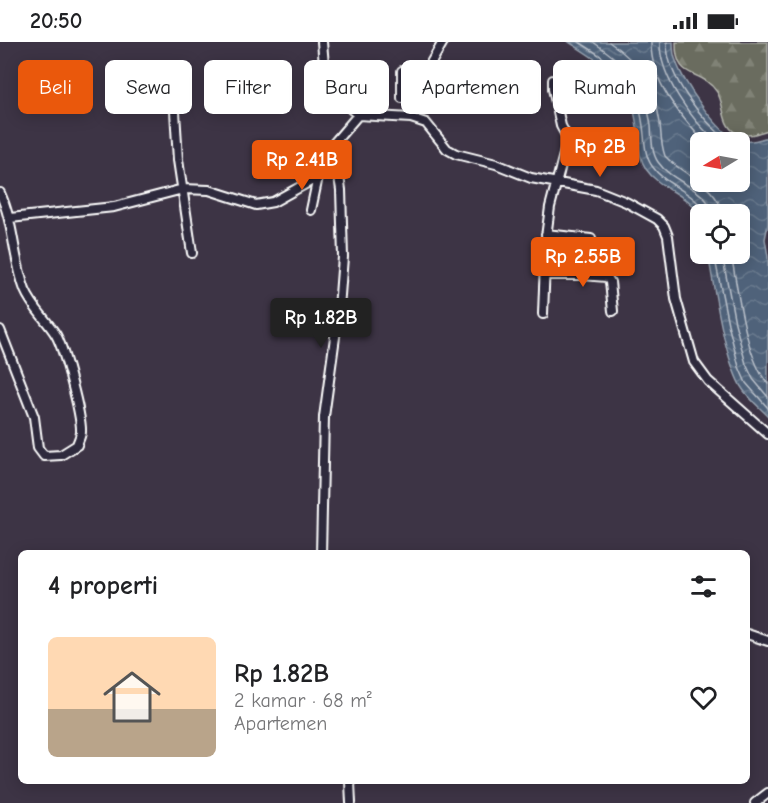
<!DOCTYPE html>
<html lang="id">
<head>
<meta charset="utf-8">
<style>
  :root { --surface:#fff; --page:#f6f6f6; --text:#202124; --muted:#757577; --accent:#ea580c }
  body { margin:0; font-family:"Comic Neue",sans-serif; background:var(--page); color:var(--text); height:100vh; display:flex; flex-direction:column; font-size:22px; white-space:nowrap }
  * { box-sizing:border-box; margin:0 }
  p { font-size:20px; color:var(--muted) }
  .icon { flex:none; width:33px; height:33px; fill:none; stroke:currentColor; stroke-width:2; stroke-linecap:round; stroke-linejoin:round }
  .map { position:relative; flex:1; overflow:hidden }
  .panel { position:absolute; left:18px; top:508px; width:732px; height:234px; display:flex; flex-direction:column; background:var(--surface); border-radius:9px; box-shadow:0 3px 15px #0003 }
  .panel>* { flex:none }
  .top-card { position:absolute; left:18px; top:18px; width:732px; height:54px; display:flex; gap:12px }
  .needle { width:39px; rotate:260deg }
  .buttons { position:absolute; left:690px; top:90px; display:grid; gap:12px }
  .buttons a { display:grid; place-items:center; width:60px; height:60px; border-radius:9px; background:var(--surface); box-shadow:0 3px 15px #0003; font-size:30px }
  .price { position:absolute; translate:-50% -51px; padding:0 14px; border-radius:6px; background:var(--accent); color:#fff; font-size:20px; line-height:39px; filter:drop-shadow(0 2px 3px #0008) }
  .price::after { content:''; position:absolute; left:50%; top:36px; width:18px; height:14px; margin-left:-9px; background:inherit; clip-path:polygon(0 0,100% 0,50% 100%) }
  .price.selected { background:#222; color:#fff }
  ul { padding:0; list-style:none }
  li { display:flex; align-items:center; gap:18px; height:150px; padding:0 30px }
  li span { display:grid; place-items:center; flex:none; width:168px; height:120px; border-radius:9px; color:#555 }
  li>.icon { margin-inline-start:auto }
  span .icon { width:72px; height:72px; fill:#fffc; stroke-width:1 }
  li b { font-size:26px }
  h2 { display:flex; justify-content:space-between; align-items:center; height:72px; padding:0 30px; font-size:26px }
  .pill { padding:0 21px; border-radius:9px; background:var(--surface); box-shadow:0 3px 15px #0003; font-size:21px; line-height:54px }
  .pill.selected { background:var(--accent); color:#fff }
  .status { display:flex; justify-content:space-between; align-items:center; height:42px; padding:0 30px; background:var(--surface); direction:ltr }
  .status svg { height:16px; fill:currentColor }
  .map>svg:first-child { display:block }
  .forest { fill:url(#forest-firs); stroke:#b4b6ae; stroke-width:1.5 }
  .water { fill:url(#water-waves); stroke:#95a1af; stroke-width:1.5; fill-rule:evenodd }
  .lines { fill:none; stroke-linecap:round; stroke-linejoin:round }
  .shore { stroke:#b9c0ca; stroke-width:1.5 }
  .street-casing { stroke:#fff; stroke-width:12 }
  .street { stroke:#2f2a3d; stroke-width:8 }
</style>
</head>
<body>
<div class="status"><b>20:50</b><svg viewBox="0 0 49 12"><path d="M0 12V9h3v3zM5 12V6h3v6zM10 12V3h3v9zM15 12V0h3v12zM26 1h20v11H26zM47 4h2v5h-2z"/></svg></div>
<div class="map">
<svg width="768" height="761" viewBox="0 0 768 761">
  <defs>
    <pattern id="forest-firs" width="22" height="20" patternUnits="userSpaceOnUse" patternTransform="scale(1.5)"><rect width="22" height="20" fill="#6a6c5e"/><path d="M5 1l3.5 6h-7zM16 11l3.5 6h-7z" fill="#808276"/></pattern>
    <pattern id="water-waves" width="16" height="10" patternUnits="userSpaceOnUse" patternTransform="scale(1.5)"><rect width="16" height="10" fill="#4f627a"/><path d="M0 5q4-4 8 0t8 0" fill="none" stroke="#697a8e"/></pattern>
  </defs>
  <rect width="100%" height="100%" fill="#3d3445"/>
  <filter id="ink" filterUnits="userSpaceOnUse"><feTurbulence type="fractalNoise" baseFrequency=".0167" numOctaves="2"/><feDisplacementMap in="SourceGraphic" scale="12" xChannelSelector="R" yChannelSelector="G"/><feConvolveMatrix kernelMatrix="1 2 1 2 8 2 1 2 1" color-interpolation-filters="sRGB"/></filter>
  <g filter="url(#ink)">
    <path class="forest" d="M676 0H768V88C758 91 746 96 736 91 721 83 725 62 717 50 700 25 675 40 676 0Z"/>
    <path class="water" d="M569 0H673C673 7 673 13 676 19 682 39 719 94 740 99 749 101 759 98 768 95V182L765 197 768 215V374C759 365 747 355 740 343 723 310 715 249 708 212H740V172H700V175C690 152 660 148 646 127 638 115 639 100 637 86 632 38 606 24 569 0ZM700 100H740V140H700Z"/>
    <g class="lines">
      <path class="shore" d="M579 0C616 23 637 38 643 84 645 98 644 113 652 124 666 145 695 149 706 172
        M593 0C627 23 645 41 651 84 652 95 651 110 658 120 673 142 705 144 714 172
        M609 0C639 20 655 45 660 81 661 92 661 103 665 114 684 135 716 141 723 172
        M651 0C650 39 680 73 704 100
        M660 0C659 34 692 79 717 100
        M667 0C666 35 703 79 729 100
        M714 212 728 282 739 325 746 341 768 366
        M722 212 735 281 746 322 753 337 768 355
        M731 212C738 247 745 315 768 342"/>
      <g class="street-casing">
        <path id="street" d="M322 0 324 23 327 37 340 57 358 73 411 76 426 81 447 107 456 112 496 122 531 136 596 148 626 160 657 177 664 184 668 194 676 257 694 320 708 339 768 392
          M402 29V56H415
          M173 37 178 118 192 211
          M411 76 420 40 443 0
          M0 151C14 181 13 216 25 248 32 265 46 277 56 293 64 307 82 374 81 390 81 394 78 399 77 403L61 413 44 414 38 406 34 375 0 288
          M311 168 318 135
          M10 176 114 165 183 147 209 148 256 163 273 160 318 135 334 101 358 73
          M546 192 591 197
          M544 233H582L607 235 610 240 613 269
          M543 272 546 195 550 165 568 97 561 84 553 47V38
          M321 512 324 375 339 266 343 215 341 148 334 101
          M747 592 768 599
          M350 740 351 761
          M755 761 768 751"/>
      </g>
      <use href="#street" class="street"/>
    </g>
  </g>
</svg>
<div class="buttons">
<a><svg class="needle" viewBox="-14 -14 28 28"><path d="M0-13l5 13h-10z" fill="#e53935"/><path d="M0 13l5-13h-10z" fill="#757577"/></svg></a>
<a><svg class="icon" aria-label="locate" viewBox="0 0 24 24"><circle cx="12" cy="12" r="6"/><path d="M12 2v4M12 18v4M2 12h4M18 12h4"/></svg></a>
</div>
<b class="price" style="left:600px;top:136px">Rp 2B</b>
<b class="price" style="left:302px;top:149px">Rp 2.41B</b>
<b class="price" style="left:583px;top:246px">Rp 2.55B</b>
<b class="price selected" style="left:321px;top:307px">Rp 1.82B</b>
<div class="top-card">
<a class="pill selected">Beli</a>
<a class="pill">Sewa</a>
<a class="pill">Filter</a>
<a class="pill">Baru</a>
<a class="pill">Apartemen</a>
<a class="pill">Rumah</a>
</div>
<section class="panel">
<h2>4 properti<svg class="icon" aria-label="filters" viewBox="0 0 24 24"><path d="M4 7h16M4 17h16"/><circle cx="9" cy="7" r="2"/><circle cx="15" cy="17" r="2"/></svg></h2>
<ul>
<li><span style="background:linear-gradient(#ffd9b3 60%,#b9a48a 0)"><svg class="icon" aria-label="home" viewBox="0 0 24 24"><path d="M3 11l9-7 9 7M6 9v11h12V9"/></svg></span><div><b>Rp 1.82B</b><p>2 kamar · 68 m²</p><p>Apartemen</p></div><svg class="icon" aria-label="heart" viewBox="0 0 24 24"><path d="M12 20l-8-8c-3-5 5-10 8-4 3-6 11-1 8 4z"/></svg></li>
</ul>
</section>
</div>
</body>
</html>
